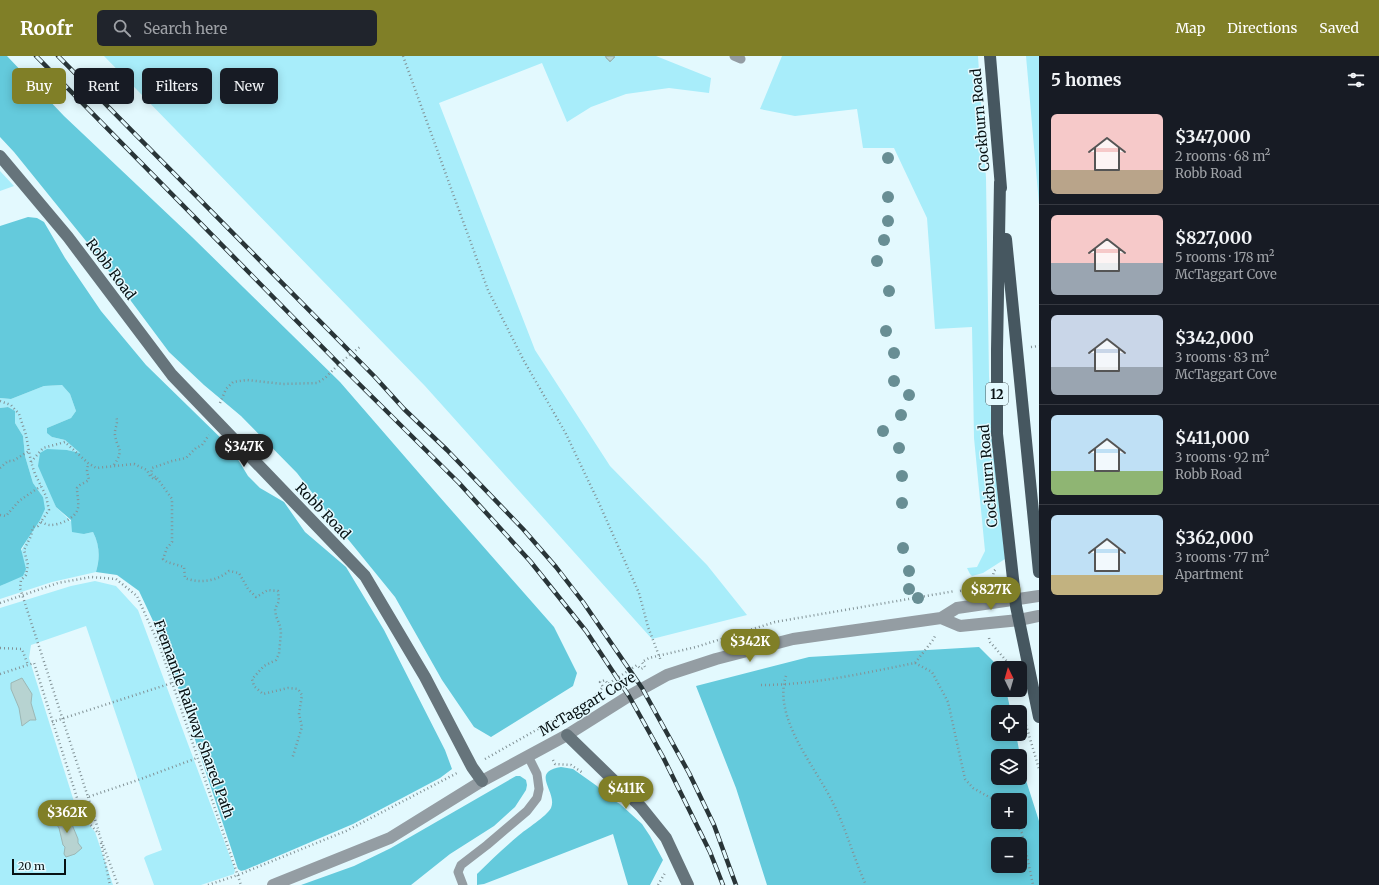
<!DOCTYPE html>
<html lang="en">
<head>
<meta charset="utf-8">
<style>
  :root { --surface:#171b24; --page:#20242c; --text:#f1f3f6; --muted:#9ea1a6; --line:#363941; --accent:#807f27 }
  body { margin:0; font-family:Merriweather,serif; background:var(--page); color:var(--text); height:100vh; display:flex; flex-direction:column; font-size:15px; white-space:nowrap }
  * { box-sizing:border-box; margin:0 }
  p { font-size:13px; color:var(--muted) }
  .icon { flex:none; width:22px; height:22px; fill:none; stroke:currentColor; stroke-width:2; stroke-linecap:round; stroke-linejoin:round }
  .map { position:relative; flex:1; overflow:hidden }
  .drawer { display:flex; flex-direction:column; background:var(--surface); width:340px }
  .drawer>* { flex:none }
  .guide { position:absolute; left:12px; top:12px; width:380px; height:36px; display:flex; gap:8px }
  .needle { width:26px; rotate:355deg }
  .buttons { position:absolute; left:991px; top:605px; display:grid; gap:8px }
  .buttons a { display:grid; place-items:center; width:36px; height:36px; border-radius:6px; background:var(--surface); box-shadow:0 2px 10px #0003; font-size:20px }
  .scale { position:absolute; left:12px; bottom:10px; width:54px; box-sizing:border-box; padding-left:4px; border:2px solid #071113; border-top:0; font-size:11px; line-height:14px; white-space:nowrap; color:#071113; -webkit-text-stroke:3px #e3f9fe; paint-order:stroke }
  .price { position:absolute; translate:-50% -34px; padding:0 9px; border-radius:14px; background:var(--accent); color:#fff; font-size:13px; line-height:26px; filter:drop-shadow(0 1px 2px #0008) }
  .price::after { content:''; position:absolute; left:50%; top:24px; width:12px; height:9px; margin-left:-6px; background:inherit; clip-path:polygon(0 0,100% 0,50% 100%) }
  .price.selected { background:#222; color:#fff }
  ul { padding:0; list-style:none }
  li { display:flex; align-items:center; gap:12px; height:100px; padding:0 12px }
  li+li { border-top:1px solid var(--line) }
  li span { display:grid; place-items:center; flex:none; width:112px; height:80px; border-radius:6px; color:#555 }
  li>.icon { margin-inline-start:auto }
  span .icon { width:48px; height:48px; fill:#fffc; stroke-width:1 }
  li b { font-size:17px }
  h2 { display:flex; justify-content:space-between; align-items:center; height:48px; padding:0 12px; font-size:17px }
  .tag { padding:0 14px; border-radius:6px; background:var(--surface); box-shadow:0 2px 10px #0003; font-size:14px; line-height:36px }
  .tag.selected { background:var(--accent); color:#fff }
  header { display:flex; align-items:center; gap:24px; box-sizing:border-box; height:56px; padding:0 20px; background:var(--accent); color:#fff }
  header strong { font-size:19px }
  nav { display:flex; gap:22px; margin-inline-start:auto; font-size:14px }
  .search { width:280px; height:36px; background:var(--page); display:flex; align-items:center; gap:10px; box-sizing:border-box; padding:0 14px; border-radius:6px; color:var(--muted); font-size:15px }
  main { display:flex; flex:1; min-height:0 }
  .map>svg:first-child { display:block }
  .green { fill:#a8edfa }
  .forest { fill:#64cadc; fill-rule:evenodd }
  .building { fill:#b7d3d1; stroke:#9cb7b5 }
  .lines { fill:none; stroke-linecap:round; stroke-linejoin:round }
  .path { stroke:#829296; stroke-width:2.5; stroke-dasharray:1 3; stroke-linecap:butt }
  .lane { stroke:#949da3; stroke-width:9 }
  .street { stroke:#949da3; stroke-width:12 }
  .secondary { stroke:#66747b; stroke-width:12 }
  .primary { stroke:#465760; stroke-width:12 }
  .rail-casing { stroke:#293538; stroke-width:4.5 }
  .rail { stroke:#e3f9fe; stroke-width:3; stroke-dasharray:9; stroke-linecap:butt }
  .tree { fill:#688e94 }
  .labels { text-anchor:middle; stroke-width:3; stroke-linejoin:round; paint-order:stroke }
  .shield { fill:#e3f9fe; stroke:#49575a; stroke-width:1 }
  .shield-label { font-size:13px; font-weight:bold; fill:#071113 }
  .street-label { font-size:14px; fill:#071113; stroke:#e3f9fe }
</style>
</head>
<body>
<header>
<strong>Roofr</strong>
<div class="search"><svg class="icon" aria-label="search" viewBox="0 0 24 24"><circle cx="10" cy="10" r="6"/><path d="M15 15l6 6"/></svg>Search here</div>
<nav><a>Map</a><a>Directions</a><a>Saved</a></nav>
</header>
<main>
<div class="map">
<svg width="1039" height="829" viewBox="0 0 1039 829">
  <rect width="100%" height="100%" fill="#e3f9fe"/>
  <path class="green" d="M104 0H656L711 22 709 37 669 32 626 38 591 51 567 66 542 7 439 47 535 294 610 410 707 509 747 559 652 583 425 330Z
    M782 0H978L986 122 989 320 992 377 1005 503 983 517 972 520 970 518 967 512 977 511 985 495 974 382 972 271 935 273 927 162 894 92H863L857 53 795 60 760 53Z
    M1026 0H1039V150V148Z
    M0 115 14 130 0 135Z
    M62 329 70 338 76 355 71 362 47 372 52 381 65 384 81 398 67 394 50 435 56 451 84 478 93 476C100 489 100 502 96 516L52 526 0 543V530L4 528 29 480 43 441 33 427 25 400 23 380 15 367 14 355 8 351 0 352V342L11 343 44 330Z
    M95 525 116 530 138 554 235 814 234 818 201 829H154L144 802 146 800 162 794 86 570 31 589 29 602 76 752 95 776 113 829H0V552L71 530Z"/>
  <path class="forest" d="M0 0H7L64 60 192 181 340 326 438 439 554 571 577 617 573 630 491 681 474 671 442 624 395 541 347 482 297 417 241 360 204 329 169 296 90 190 14 96 0 81Z
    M28 161 37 162 44 166 65 202 101 255 146 309 231 392 248 420 260 432 284 446 305 476 346 511 384 574 445 694 452 713 440 722 353 768 245 814 241 815 238 813 162 584 139 535 117 519 96 516C100 502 100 490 93 476L84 478 72 476 71 464 56 451 38 410 40 397 47 393 67 394 80 397 65 384 52 381 47 377V372L71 362 76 355 70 338 62 329 44 330 11 343 0 342V170Z
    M8 351 15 355V367L23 380 25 400 33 427 43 441 45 453 40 464 21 493 26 513 23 520 0 530V352Z
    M979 591 1000 612H998V634H1006L1011 656H998V678H1016L1023 715 1039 765V829H767L736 732 696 630 809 601ZM998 700H1020V722H998ZM998 744H1020V766H998ZM998 788H1020V810H998Z
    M561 711 573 713 597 730 608 741 620 748 642 768 650 780 663 804 650 829H628L613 778 484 828 477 829V818C490 805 504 792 518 780 526 773 546 761 551 752 558 736 529 716 561 711Z
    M516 720H520L526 724 527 729 526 734 515 751 494 770 450 798 411 829H301L354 810 391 792Z"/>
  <path class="building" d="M605 0H614L615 1 610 6Z
    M606 0H614V1L612 4 610 5 606 2Z
    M22 622 32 638 31 647 36 664H30L22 670 19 652 11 633V627Z
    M66 754 78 783V787L82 792 75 798 66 801 64 798 65 791 63 789 59 772 51 760Z"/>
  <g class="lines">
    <path class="path" d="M403 0 488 234 524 305 565 376 598 445 639 537 648 571 661 605
      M1031 291 1039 290
      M0 345 11 349 19 358 26 379 31 406 35 418 46 440 49 454 38 470 33 471 31 480 24 494 28 509 26 519 21 524 20 532 88 741 138 724 197 702
      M220 347 226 333 233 326 247 324 283 328 317 327 325 322 339 308 361 290
      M31 406 43 392 65 386 88 407 96 412 134 408 147 414 150 420 155 424 157 422 151 418 152 412 172 405 186 402 196 392 202 389 209 379
      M114 409C125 392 117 394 115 379 114 372 119 368 116 360
      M0 412 8 405H13L29 395
      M157 422 172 443V486L167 492 163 503 167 506 184 511 185 522C200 528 217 525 229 515L239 517 248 533 256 541 268 534 278 535 279 545 275 553 276 560 280 570 281 576 279 598 276 604 264 610 252 623 254 630 263 638 288 632 298 633 302 639 299 658 302 671 292 703
      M0 459 6 460 19 445 41 430
      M41 466C44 467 47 469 50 469 60 469 76 462 78 452 79 446 77 438 77 432L80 429 89 424 87 415 88 407
      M960 535 979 531 992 524 994 515 997 512
      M0 547 58 527 91 521 116 523 137 540 160 591 241 829
      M989 582 990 586 1010 609 1011 612
      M0 592 22 593 28 609
      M915 607 932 616 948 646 965 723 973 732 998 746
      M0 618 34 607 79 748 88 766 99 778 118 829
      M786 620C772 663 817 712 834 749 847 775 854 803 866 829
      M761 629C813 629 864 617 915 607L933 584 936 578
      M52 666 172 627
      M1026 669 1039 713
      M485 703 593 642 603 631 600 626 605 624 608 628 637 609 641 613 645 611 642 606 649 602 696 591 775 566 955 535
      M553 704 555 708 571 709 583 717
      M88 741 99 776
      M1015 766 1022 777 1033 829
      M101 787 110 829
      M208 829 238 819 346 775 459 716
      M658 829 665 817"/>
    <path class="lane" d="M734 0 741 3
      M463 829 458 816 461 809 487 789 527 755 537 742 539 733 537 718 528 700"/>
    <path class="street" d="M941 562 960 570 1019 564 1039 560
      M273 829 390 782 482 725 567 679 629 640 667 619 716 603 793 583 941 562 957 552 1039 540"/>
    <path class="secondary" d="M0 100 68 181 172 319 365 520 425 621 472 711 482 725
      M567 679 641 751 666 782 688 829"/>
    <path class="primary" d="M990 0 1001 132
      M1000 126 997 294V378L1016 550 1039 661
      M1006 183 1039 516"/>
    <g class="rail-casing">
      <path id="rail" d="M36 0 339 308 459 427 530 505 586 575 629 640 663 701 710 796 723 829
        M58 0 375 321 404 353 447 394 523 473 556 511 583 546 642 632 689 717 714 769 736 829"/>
    </g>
    <use href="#rail" class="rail"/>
  </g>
  <g class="tree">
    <circle cx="888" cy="102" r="6"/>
    <circle cx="888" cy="141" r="6"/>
    <circle cx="888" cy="165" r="6"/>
    <circle cx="884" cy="184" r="6"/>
    <circle cx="877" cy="205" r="6"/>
    <circle cx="889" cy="235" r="6"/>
    <circle cx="886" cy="275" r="6"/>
    <circle cx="894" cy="297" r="6"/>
    <circle cx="894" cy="325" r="6"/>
    <circle cx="909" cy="339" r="6"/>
    <circle cx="901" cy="359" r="6"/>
    <circle cx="883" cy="375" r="6"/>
    <circle cx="899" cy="392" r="6"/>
    <circle cx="902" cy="420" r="6"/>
    <circle cx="902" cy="447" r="6"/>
    <circle cx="903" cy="492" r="6"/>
    <circle cx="909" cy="515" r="6"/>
    <circle cx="909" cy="533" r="6"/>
    <circle cx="918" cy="542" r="6"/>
  </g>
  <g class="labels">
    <rect class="shield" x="986" y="327" width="22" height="22" rx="3"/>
    <g class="shield-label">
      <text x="997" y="343">12</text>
    </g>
    <g class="street-label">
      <text transform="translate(980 64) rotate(-95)" y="5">Cockburn Road</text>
      <text transform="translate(111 213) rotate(53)" y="5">Robb Road</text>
      <text transform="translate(988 420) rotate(-95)" y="5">Cockburn Road</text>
      <text transform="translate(323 455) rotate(46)" y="5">Robb Road</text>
      <text transform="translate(587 648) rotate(-31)" y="5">McTaggart Cove</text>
      <text transform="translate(194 663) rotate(70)" y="5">Fremantle Railway Shared Path</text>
    </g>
  </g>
</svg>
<div class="buttons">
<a><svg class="needle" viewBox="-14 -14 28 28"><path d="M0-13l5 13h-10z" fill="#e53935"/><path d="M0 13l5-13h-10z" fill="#9ea1a6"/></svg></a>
<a><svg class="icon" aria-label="locate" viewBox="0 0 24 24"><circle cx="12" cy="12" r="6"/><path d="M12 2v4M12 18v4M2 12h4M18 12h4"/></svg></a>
<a><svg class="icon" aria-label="layers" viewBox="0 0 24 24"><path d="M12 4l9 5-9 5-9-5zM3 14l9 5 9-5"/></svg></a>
<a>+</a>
<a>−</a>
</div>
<div class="scale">20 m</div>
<b class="price selected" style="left:244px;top:412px">$347K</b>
<b class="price" style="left:991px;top:555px">$827K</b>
<b class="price" style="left:750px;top:607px">$342K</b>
<b class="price" style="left:626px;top:754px">$411K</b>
<b class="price" style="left:67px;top:778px">$362K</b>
<div class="guide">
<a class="tag selected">Buy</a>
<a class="tag">Rent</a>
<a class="tag">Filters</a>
<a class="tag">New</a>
</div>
</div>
<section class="drawer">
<h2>5 homes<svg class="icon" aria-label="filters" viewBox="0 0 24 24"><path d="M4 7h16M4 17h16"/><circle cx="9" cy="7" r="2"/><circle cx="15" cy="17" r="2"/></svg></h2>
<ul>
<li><span style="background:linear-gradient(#f6c9c9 70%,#b9a48a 0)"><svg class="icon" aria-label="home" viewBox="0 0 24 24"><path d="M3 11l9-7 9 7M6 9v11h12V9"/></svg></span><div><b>$347,000</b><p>2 rooms · 68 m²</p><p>Robb Road</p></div></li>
<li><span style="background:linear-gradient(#f6c9c9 60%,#9aa5b1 0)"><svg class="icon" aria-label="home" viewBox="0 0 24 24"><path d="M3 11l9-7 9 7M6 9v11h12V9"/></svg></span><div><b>$827,000</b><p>5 rooms · 178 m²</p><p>McTaggart Cove</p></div></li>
<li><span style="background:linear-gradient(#c9d6e8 65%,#9aa5b1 0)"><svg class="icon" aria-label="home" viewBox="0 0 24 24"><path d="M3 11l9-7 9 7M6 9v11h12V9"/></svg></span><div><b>$342,000</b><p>3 rooms · 83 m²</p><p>McTaggart Cove</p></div></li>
<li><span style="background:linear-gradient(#bfe0f5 70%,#8fb573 0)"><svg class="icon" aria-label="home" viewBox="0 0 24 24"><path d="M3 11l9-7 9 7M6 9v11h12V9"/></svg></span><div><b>$411,000</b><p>3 rooms · 92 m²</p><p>Robb Road</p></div></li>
<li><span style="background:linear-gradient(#bfe0f5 75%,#c2b280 0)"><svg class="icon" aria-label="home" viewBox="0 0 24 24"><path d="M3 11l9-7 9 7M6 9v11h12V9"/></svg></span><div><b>$362,000</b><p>3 rooms · 77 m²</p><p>Apartment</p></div></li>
</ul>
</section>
</main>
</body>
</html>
